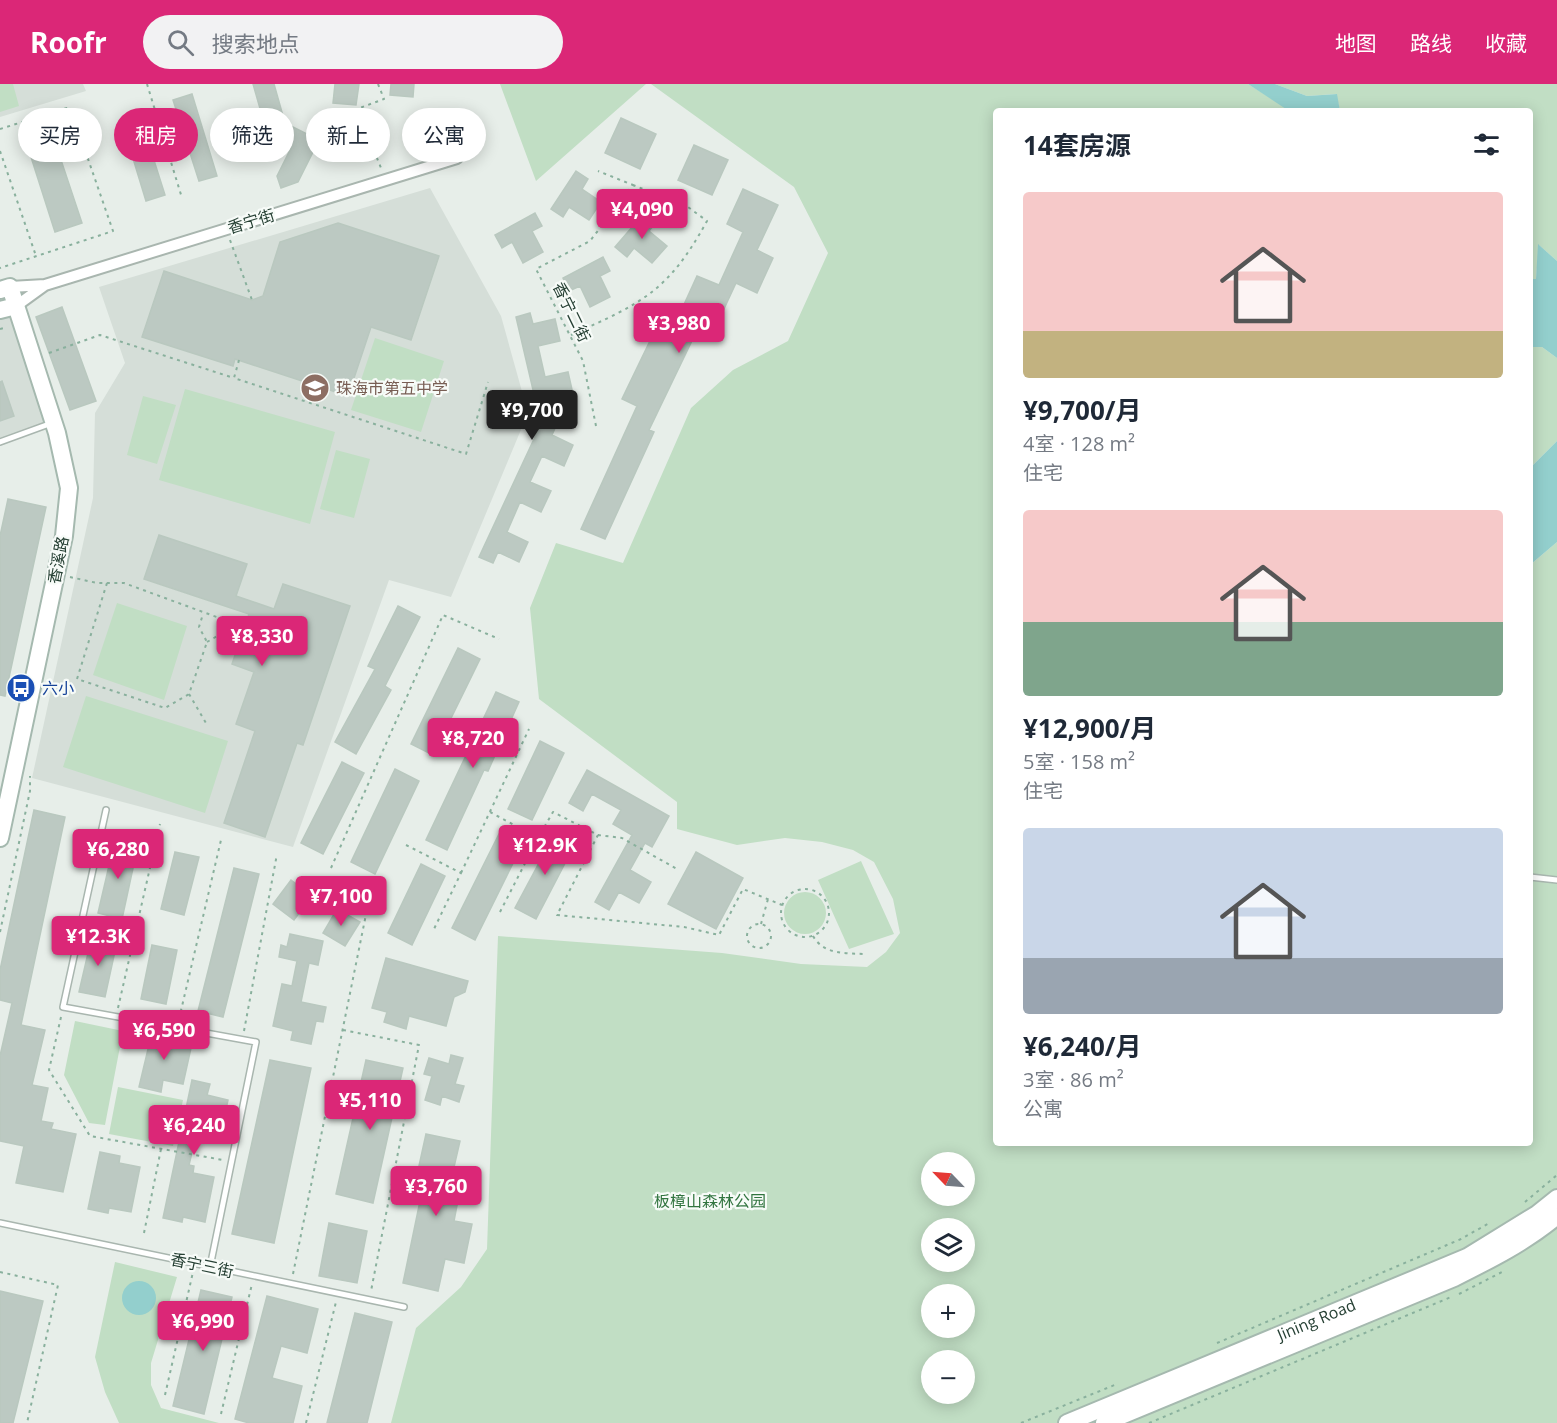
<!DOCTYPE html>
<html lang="zh">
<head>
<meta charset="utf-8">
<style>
  :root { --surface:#fff; --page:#f2f2f3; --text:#1f2937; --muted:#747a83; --accent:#db2777 }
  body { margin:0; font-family:"Open Sans","Noto Sans SC",sans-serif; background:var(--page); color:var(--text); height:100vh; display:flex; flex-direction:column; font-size:22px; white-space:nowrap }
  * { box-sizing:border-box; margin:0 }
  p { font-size:20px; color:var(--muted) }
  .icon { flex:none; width:33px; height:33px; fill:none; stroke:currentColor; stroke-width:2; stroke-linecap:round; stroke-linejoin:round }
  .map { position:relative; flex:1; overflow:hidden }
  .details { position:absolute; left:993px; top:24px; width:540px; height:1038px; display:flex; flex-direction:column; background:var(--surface); border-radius:6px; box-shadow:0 3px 15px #0003 }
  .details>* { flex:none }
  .guide { position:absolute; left:18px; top:24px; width:570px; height:54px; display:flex; gap:12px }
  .needle { width:39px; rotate:295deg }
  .buttons { position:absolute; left:921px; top:1068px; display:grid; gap:12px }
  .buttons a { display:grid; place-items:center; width:54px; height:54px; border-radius:50%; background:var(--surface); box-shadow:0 3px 15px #0003; font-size:30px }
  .price { position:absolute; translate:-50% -51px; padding:0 14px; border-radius:6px; background:var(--accent); color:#fff; font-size:20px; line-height:39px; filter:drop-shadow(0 2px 3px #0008) }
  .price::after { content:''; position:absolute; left:50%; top:36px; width:18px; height:14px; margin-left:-9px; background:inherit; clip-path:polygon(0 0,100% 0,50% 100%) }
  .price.current { background:#222; color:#fff }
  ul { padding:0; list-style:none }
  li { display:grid; align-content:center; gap:12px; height:318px; padding:0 30px }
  li span { display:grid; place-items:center; height:186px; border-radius:6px; color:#555 }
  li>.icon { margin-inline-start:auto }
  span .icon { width:108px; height:108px; fill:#fffc; stroke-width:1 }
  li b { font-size:26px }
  h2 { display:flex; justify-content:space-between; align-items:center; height:72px; padding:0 30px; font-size:26px }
  .chip { padding:0 21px; border-radius:27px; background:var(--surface); box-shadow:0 3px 15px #0003; font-size:21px; line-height:54px }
  .chip.current { background:var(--accent); color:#fff }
  header { display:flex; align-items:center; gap:36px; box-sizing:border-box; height:84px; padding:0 30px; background:var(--accent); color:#fff }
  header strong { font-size:28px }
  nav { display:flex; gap:33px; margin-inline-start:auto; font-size:21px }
  .search { width:420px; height:54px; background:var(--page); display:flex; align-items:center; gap:15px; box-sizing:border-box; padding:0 21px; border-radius:33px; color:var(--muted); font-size:22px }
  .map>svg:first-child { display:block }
  .built { fill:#d5ded8 }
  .green { fill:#c1dec4; fill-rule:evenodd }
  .water { fill:#93cfcd }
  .building { fill:#bcc9c2; stroke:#b9c8bf; stroke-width:1.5 }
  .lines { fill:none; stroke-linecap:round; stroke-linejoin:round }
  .lane-casing { stroke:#a9b6af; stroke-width:8 }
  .street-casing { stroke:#a9b6af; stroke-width:14 }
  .secondary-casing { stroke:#a5b9af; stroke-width:20 }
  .path { stroke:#89b09d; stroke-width:2; stroke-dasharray:3 4.5; stroke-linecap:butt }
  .lane { stroke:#fff; stroke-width:5 }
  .street { stroke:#fff; stroke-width:10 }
  .secondary { stroke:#fff; stroke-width:16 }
  .labels { text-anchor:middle; stroke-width:4.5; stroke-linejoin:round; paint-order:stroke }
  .street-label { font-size:16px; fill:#264034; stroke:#f7fbf8 }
  .education-label { font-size:16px; fill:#785e54; stroke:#f7fbf8; text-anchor:start }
  .transit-label { font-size:16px; fill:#164399; stroke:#f7fbf8; text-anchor:start }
  .park-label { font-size:16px; fill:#327540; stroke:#f7fbf8 }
</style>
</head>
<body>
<header>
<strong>Roofr</strong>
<div class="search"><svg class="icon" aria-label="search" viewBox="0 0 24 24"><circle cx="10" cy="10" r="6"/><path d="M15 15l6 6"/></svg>搜索地点</div>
<nav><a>地图</a><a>路线</a><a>收藏</a></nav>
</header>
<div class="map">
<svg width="1557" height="1339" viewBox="0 0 1557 1339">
  <rect width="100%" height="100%" fill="#e7eee9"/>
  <path class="built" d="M0 0H83L86 7 0 33Z
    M430 104 501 232 528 329 451 513 389 496 293 763 32 694 93 414 95 329 125 279 99 203Z
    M16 222 53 339 0 360V227Z"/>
  <path class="green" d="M0 0H13L19 22 0 28Z
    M500 0H646L536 97Z
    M651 0H1248L1288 25 1289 27H996V1059H1530V481L1557 458V1339H391L416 1244 461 1203 487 1165 498 852 722 869 801 880 867 883 886 868 900 849 893 815 874 778 853 766 822 758 785 754 737 761 677 745V718L539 615 530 524 556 459 623 479 691 324 733 286 788 257 828 169 794 103ZM932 1078H964V1112H932ZM932 1144H964V1178H932ZM932 1210H964V1244H932ZM932 1276H964V1310H932Z
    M1275 0H1557V177L1539 161 1536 195H1530V27H1340L1336 10 1307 12Z
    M375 254 444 277 421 348 351 326Z
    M1530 263H1542L1557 274V357L1530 384Z
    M185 305 335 348 310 440 159 396Z
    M143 312 176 321 157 380 127 371Z
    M336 366 370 375 354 434 320 425Z
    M117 519 187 542 164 616 93 591Z
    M86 612 228 657 205 729 63 683Z
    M861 777 894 850 849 865 818 796Z
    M784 829a21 21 0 1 1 42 0a21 21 0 1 1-42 0Z
    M75 937 123 947 105 1041 89 1039 64 991Z
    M118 1003 183 1016 173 1062 109 1050Z
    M115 1178 177 1193 151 1279V1301L161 1324 219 1339H119L105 1308 95 1273Z"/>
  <path class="water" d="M1248 0H1275L1307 12 1337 10 1340 27H1289Z
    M1538 160 1557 177V274L1542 263H1530V195H1536Z
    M1557 357V458L1530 481V384Z
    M122 1214a17 17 0 1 1 34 0a17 17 0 1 1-34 0Z"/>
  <path class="building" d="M253 0H274L285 39 319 56 298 98 281 104 277 92 292 62 267 49Z
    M335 0H359L356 21 333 19Z
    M391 0H414L413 13 390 11Z
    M192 10 217 92 199 97 173 16Z
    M139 29 165 111 146 117 121 35Z
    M621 34 656 50 640 85 605 69Z
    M49 40 82 139 55 148 23 48Z
    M694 61 728 76 712 111 678 96Z
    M576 87 588 95 582 105 601 118 589 136 569 123 563 133 551 125Z
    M743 105 778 121 757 166 773 174 757 209 736 199 716 242 702 236 649 346 654 348 605 455 581 445 637 322 622 315 662 232 676 238 697 192 719 201 743 148 727 140Z
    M645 128 656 138 649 147 667 162 652 179 634 164 627 173 615 163Z
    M535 129 542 142 532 147 543 168 523 179 512 158 502 164 495 151Z
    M338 139 439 172 411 256 371 243 348 312 235 275 233 282 142 253 164 187 252 216 263 212 280 158Z
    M603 173 610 187 600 192 610 213 590 223 580 202 569 207 563 194Z
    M62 223 96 317 70 326 36 233Z
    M530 229 533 240 555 235 560 257 538 262 545 293 568 288 573 310 550 315 556 342 552 351 573 361 564 382 542 372 530 398 551 407 541 428 520 418 507 448 528 458 519 478 498 468 493 479 479 473 541 340 516 233Z
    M2 297 14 332 0 337V298Z
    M8 415 46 423 5 612 0 611V452Z
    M159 451 247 480 236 512 274 525 283 500 350 522 303 661 297 659 265 753 224 739 255 647 236 640 254 588 232 580 249 530 144 495Z
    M398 522 420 533 385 602 391 606 356 670 335 658 375 585 368 582Z
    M458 564 480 575 433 671 411 660Z
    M496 608 519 618 488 687 484 686 447 766 426 756Z
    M540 657 564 669 532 736 508 725Z
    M342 678 364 689 323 770 301 759Z
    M395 685 419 697 375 790 351 778Z
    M587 686 669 732 652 763 645 759 630 786 651 798 639 819 619 808 609 826 595 818 632 751 613 740 621 726 592 710 583 727 569 719Z
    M34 726 65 733 21 941 45 946 32 1001 48 1004 41 1037 53 1039 51 1045 76 1050 63 1108 16 1099 24 1062 0 1057V972L12 919 0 916V886Z
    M501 746 524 757 475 856 452 844Z
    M555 749 575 760 536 835 515 824Z
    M115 756 138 761 122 835 98 829Z
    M175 768 199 773 184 831 161 825Z
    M696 768 743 794 716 845 668 820Z
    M421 780 445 792 412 861 388 849Z
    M234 784 259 790 223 933 198 927Z
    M291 796 312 812 294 836 273 820Z
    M337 825 360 838 345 862 323 849Z
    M290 850 323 857 318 881 309 879 301 918 326 923 323 938 316 937 311 960 291 956 293 947 273 942 282 900 292 902 297 877 279 873 281 861 287 863Z
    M92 852 117 858 105 913 79 908Z
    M152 861 177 866 166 920 141 915Z
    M386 874 468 897 465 908 454 913 446 942 409 932 406 945 384 938 387 928 372 924Z
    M153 944 176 948 173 960 191 964 183 1000 163 996 161 1008 139 1003Z
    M451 971 463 974 455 1000 464 1002 459 1018 442 1012 440 1021 425 1016 432 992 424 990 429 974 449 980Z
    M270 976 311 984 274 1159 232 1150Z
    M366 976 403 984 373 1119 336 1110Z
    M192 996 210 1000 207 1011 228 1016 219 1057 196 1052 189 1081 194 1082 193 1089 214 1093 205 1138 183 1133 182 1138 163 1134Z
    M426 1050 460 1057 448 1109 459 1111 454 1137 472 1140 464 1179 445 1175 438 1207 403 1199 425 1093 417 1091Z
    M100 1068 120 1072 119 1079 140 1083 131 1128 109 1124 108 1129 88 1125Z
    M329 1139 367 1147 357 1199 319 1192Z
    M201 1206 232 1213 204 1330 173 1322Z
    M0 1207 43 1217 13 1339H0Z
    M267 1212 318 1225 307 1269 281 1262 272 1294 302 1302 293 1339H249L235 1335Z
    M355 1229 392 1238 367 1339H327Z"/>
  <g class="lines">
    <g class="lane-casing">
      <path id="lane" d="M0 358 52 339
        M106 726 63 923 256 958 210 1183
        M1530 793 1557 796
        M0 1139 404 1223"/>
    </g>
    <g class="street-casing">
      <path id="street" d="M10 203 45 201 457 74
        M16 222 45 201"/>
    </g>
    <g class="secondary-casing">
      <g id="secondary">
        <path d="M0 206 10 203 57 349 69 404 64 452 0 754"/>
        <path d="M0 226 16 222"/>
        <path id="s1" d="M1067 1339 1467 1173 1537 1130 1557 1114"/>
        <path d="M1104 1339 1454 1194C1490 1176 1526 1158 1557 1132"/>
      </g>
    </g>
    <path class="path" d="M147 0 182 114
      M378 0 384 15 357 25 381 84
      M0 45 70 23 113 147 0 184
      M0 67 36 172
      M230 156 252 216
      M0 245 7 243
      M571 251C642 219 668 208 707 137L688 123 633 101
      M49 269 100 251 234 294
      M239 276 234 294 466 370 488 298
      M596 342 583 277 536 185 590 157 633 101 598 87
      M70 493 97 499H124L244 543
      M107 499 77 595 165 624 189 610 207 558 199 543 203 530
      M207 558 226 547 229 539
      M189 610 206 639
      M490 728 538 754 553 728 598 751 557 831 684 843 719 851 743 805 782 821
      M598 751 622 754 677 785
      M406 761 461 789 434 845
      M331 784 443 531 499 555
      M461 789 529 645
      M781 829a24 24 0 1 1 48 0a24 24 0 1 1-48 0Z
      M500 828 537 756
      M747 852a12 12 0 1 1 24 0a12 12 0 1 1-24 0Z
      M761 840 768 815
      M0 848 30 707V692
      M813 852C824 871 845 869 865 870
      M118 924 160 740
      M61 933 49 986 90 1052 223 1076
      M179 935 221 756
      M343 946 419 961 371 1207
      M244 947 277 770
      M1525 1118 1557 1091
      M144 1149 161 1065
      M0 1188 58 1201 27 1339
      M293 1190 373 796
      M1459 1210 1502 1188
      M1217 1259 1461 1155 1491 1138
      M165 1311 193 1188
      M221 1330 252 1200
      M306 1339 336 1218
      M1021 1339 1117 1300
      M1149 1339 1451 1213"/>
    <use href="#lane" class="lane"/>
    <use href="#street" class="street"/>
    <use href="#secondary" class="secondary"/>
  </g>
  <defs>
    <g id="school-disc" transform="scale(1.5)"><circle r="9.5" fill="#8d6e63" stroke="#f7fbf8"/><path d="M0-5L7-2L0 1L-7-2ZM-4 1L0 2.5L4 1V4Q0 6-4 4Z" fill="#fff"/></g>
    <g id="bus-disc" transform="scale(1.5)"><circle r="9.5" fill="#1a4fb4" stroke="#f7fbf8"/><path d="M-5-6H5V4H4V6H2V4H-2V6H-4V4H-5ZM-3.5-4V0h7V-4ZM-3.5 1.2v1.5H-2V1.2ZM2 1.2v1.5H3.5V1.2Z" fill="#fff"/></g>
  </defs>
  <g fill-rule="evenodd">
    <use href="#school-disc" x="315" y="304"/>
    <use href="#bus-disc" x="21" y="604"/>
  </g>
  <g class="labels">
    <g class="street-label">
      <text transform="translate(251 137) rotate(-17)" y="6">香宁街</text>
      <text transform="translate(572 228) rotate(64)" y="6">香宁二街</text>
      <text transform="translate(58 476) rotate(-79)" y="6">香溪路</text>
      <text transform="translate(202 1181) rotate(12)" y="6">香宁三街</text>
      <text dy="6" stroke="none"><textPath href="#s1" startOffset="270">Jining Road</textPath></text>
    </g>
    <g class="education-label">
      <text x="336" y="310">珠海市第五中学</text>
    </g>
    <g class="transit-label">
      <text x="42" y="610">六小</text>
    </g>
    <g class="park-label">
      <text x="710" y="1123">板樟山森林公园</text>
    </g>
  </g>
</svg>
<div class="buttons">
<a><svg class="needle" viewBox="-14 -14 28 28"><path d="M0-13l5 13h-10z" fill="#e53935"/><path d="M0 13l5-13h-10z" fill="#747a83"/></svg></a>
<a><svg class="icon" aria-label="layers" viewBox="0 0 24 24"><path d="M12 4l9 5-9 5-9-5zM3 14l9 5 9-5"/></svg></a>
<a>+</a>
<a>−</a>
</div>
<b class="price" style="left:642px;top:156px">¥4,090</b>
<b class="price" style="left:679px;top:270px">¥3,980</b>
<b class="price current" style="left:532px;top:357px">¥9,700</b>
<b class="price" style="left:262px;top:583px">¥8,330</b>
<b class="price" style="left:473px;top:685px">¥8,720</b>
<b class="price" style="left:545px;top:792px">¥12.9K</b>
<b class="price" style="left:118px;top:796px">¥6,280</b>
<b class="price" style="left:341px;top:843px">¥7,100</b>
<b class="price" style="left:98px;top:883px">¥12.3K</b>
<b class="price" style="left:164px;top:977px">¥6,590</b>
<b class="price" style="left:370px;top:1047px">¥5,110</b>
<b class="price" style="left:194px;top:1072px">¥6,240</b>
<b class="price" style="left:436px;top:1133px">¥3,760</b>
<b class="price" style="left:203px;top:1268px">¥6,990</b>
<div class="guide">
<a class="chip">买房</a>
<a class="chip current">租房</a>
<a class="chip">筛选</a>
<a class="chip">新上</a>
<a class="chip">公寓</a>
</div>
<section class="details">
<h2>14套房源<svg class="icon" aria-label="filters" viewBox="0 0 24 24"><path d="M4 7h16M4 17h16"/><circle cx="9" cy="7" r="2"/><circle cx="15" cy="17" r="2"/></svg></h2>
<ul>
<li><span style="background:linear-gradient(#f6c9c9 75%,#c2b280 0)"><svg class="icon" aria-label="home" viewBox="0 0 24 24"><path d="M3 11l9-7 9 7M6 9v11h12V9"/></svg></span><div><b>¥9,700/月</b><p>4室 · 128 m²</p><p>住宅</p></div></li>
<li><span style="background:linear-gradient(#f6c9c9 60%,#7fa58c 0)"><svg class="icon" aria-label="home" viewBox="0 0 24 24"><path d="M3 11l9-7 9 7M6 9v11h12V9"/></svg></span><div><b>¥12,900/月</b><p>5室 · 158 m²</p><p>住宅</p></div></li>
<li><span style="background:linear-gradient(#c9d6e8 70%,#9aa5b1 0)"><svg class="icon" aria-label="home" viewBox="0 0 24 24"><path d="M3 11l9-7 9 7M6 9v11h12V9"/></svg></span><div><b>¥6,240/月</b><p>3室 · 86 m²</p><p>公寓</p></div></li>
</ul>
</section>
</div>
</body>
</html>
